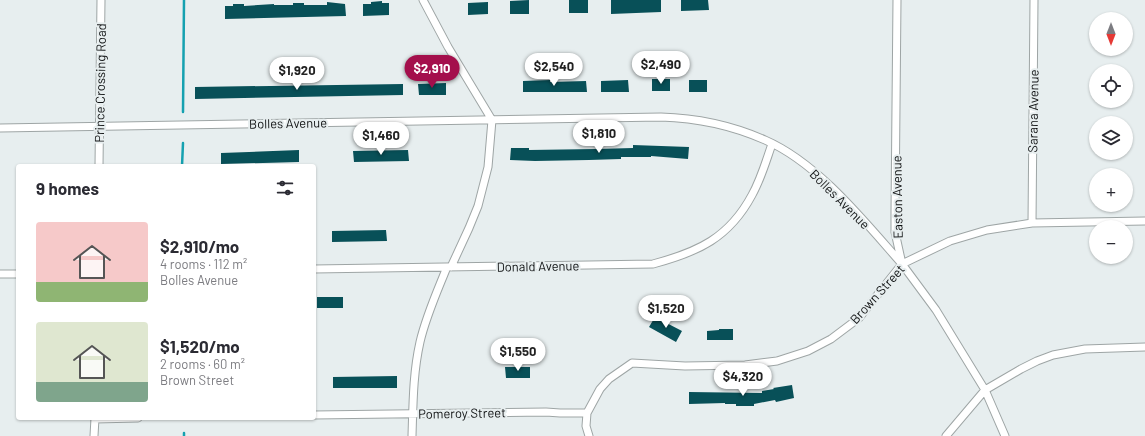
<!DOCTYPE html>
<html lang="en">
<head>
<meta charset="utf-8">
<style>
  :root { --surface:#fff; --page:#f2f2f3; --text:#2b2b33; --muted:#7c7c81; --accent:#a40f4c }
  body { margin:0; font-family:Barlow,sans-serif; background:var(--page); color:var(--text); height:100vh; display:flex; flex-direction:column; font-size:15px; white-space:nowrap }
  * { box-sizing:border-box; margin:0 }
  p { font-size:13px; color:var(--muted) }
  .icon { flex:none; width:22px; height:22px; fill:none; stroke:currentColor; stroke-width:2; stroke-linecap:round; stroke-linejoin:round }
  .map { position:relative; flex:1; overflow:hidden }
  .side { position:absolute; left:16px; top:164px; width:300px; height:256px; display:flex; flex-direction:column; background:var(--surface); border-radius:4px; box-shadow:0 1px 3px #0004 }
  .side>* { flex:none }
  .needle { width:26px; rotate:180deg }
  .fabs { position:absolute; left:1089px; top:12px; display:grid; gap:8px }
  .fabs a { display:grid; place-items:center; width:44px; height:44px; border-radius:50%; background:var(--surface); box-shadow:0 1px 3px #0004; font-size:20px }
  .price { position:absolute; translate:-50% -34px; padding:0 9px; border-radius:14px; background:#fff; color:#222; font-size:13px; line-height:26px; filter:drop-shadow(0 1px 2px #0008) }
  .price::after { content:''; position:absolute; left:50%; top:24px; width:12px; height:9px; margin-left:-6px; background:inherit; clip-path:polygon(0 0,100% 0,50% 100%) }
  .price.selected { background:var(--accent); color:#fff }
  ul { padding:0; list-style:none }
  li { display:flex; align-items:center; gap:12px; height:100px; padding:0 20px }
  li span { display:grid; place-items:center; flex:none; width:112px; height:80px; border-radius:4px; color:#555 }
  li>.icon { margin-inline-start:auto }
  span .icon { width:48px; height:48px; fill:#fffc; stroke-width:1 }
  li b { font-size:17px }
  h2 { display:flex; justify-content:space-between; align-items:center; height:48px; padding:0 20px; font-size:17px }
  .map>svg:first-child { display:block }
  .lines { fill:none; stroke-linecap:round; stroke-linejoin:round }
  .stream { stroke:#15a1b0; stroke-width:2.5 }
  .building { fill:#085058 }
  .minor-casing { stroke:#9ea5a5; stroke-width:9 }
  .minor { stroke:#fff; stroke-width:7 }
  .labels { text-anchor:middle; stroke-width:4; stroke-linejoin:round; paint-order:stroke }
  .street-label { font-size:13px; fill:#101213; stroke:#e7eeef }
</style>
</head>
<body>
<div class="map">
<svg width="1145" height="436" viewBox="0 0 1145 436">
  <rect width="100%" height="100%" fill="#e7eeef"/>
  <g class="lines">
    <path class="stream" d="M183 112 184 0
      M182 166 183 143
      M184 433V436"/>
  </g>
  <path class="building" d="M529 0V14H510V1Z
    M569 0H588V13H569Z
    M611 0H661V12L611 14Z
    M681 0H708L709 10 681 11Z
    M382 1V3H389V15L363 16V4H371V2Z
    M327 2 345 4 346 16 225 19V6H233V4H244V6L274 4V5H293V3H304V5H327Z
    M488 2V14L468 15V3Z
    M652 79H670V91H652Z
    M550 80V82L586 81 587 92H523V81Z
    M628 80 629 92H601V81Z
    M689 80H707V92H689Z
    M446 83V95H419L418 84Z
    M403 84V95L195 99V87Z
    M633 145 689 147 688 159 651 156V157H621V159L589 160 535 161 510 160 511 148H529V150L596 149 633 148Z
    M299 150V162L221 164V153Z
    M408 150 409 161 354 162 353 151Z
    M386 230 387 241 332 242V231Z
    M317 297H343V308H317Z
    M655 317 682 331 676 342 649 327Z
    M719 329H733V340H707V331L719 330Z
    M505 367H530V378H506Z
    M397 376V388H333V377Z
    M792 385 794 398 776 402 775 400 754 404V406H736V404H725V403L689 404V392L762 393V391L774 389 773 388Z"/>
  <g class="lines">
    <g class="minor-casing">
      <path id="minor" d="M423 0 448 47 492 120 488 167 478 206 469 228 451 267
        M897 0 895 212V232L902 264 936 310 985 390 1005 436
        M0 128 661 117C697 118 731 125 765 140 818 163 864 221 902 264
        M99 166 101 0
        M1032 223 1034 0
        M314 269 653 264C698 252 729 238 752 195 761 179 766 161 772 144
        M0 274H18
        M587 413 600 389 609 379 632 363 685 366 745 365 777 361 808 351 831 339 859 318 902 264 950 241 987 230 1032 223 1145 221
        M587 413 586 426 589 436
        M314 415 546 412 560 413H587
        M95 419 138 418
        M94 436 95 418
        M412 436C413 404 413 373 420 342 426 316 437 292 447 267
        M946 436 985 390 1021 369 1037 361 1053 355 1085 349 1145 347"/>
    </g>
    <use href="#minor" class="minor"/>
  </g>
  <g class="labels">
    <g class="street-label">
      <text transform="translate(100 83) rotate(-89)" y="5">Prince Crossing Road</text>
      <text transform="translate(1033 111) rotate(-89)" y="5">Sarana Avenue</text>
      <text transform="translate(288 123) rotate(-1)" y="5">Bolles Avenue</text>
      <text transform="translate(897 197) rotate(-91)" y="5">Easton Avenue</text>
      <text transform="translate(840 199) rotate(45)" y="5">Bolles Avenue</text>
      <text transform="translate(538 266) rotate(-1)" y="5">Donald Avenue</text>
      <text transform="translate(877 294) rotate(-48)" y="5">Brown Street</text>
      <text transform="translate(462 413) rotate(-1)" y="5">Pomeroy Street</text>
    </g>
  </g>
</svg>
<div class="fabs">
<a><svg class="needle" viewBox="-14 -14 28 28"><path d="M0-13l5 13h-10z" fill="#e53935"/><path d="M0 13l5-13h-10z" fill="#7c7c81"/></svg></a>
<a><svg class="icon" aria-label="locate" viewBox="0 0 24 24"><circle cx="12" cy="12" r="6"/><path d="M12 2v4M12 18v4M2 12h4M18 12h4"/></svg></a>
<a><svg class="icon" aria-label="layers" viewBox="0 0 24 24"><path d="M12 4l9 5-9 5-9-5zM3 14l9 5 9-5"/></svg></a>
<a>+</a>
<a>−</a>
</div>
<b class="price" style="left:661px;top:85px">$2,490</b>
<b class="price" style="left:554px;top:87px">$2,540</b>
<b class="price selected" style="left:432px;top:89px">$2,910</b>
<b class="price" style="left:297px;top:91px">$1,920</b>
<b class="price" style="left:599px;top:154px">$1,810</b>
<b class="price" style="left:381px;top:156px">$1,460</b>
<b class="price" style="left:666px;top:329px">$1,520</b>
<b class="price" style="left:518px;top:372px">$1,550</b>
<b class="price" style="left:743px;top:397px">$4,320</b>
<section class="side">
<h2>9 homes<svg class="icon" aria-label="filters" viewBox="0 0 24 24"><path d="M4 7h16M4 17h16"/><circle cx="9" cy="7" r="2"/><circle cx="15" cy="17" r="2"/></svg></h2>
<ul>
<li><span style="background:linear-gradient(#f6c9c9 75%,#8fb573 0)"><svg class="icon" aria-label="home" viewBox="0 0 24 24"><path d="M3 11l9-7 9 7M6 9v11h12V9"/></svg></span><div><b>$2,910/mo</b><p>4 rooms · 112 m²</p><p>Bolles Avenue</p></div></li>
<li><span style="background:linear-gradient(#dfe7d0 75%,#7fa58c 0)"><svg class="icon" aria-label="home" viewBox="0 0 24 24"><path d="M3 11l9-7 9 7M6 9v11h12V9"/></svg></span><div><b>$1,520/mo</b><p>2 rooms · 60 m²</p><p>Brown Street</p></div></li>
</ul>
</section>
</div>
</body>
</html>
